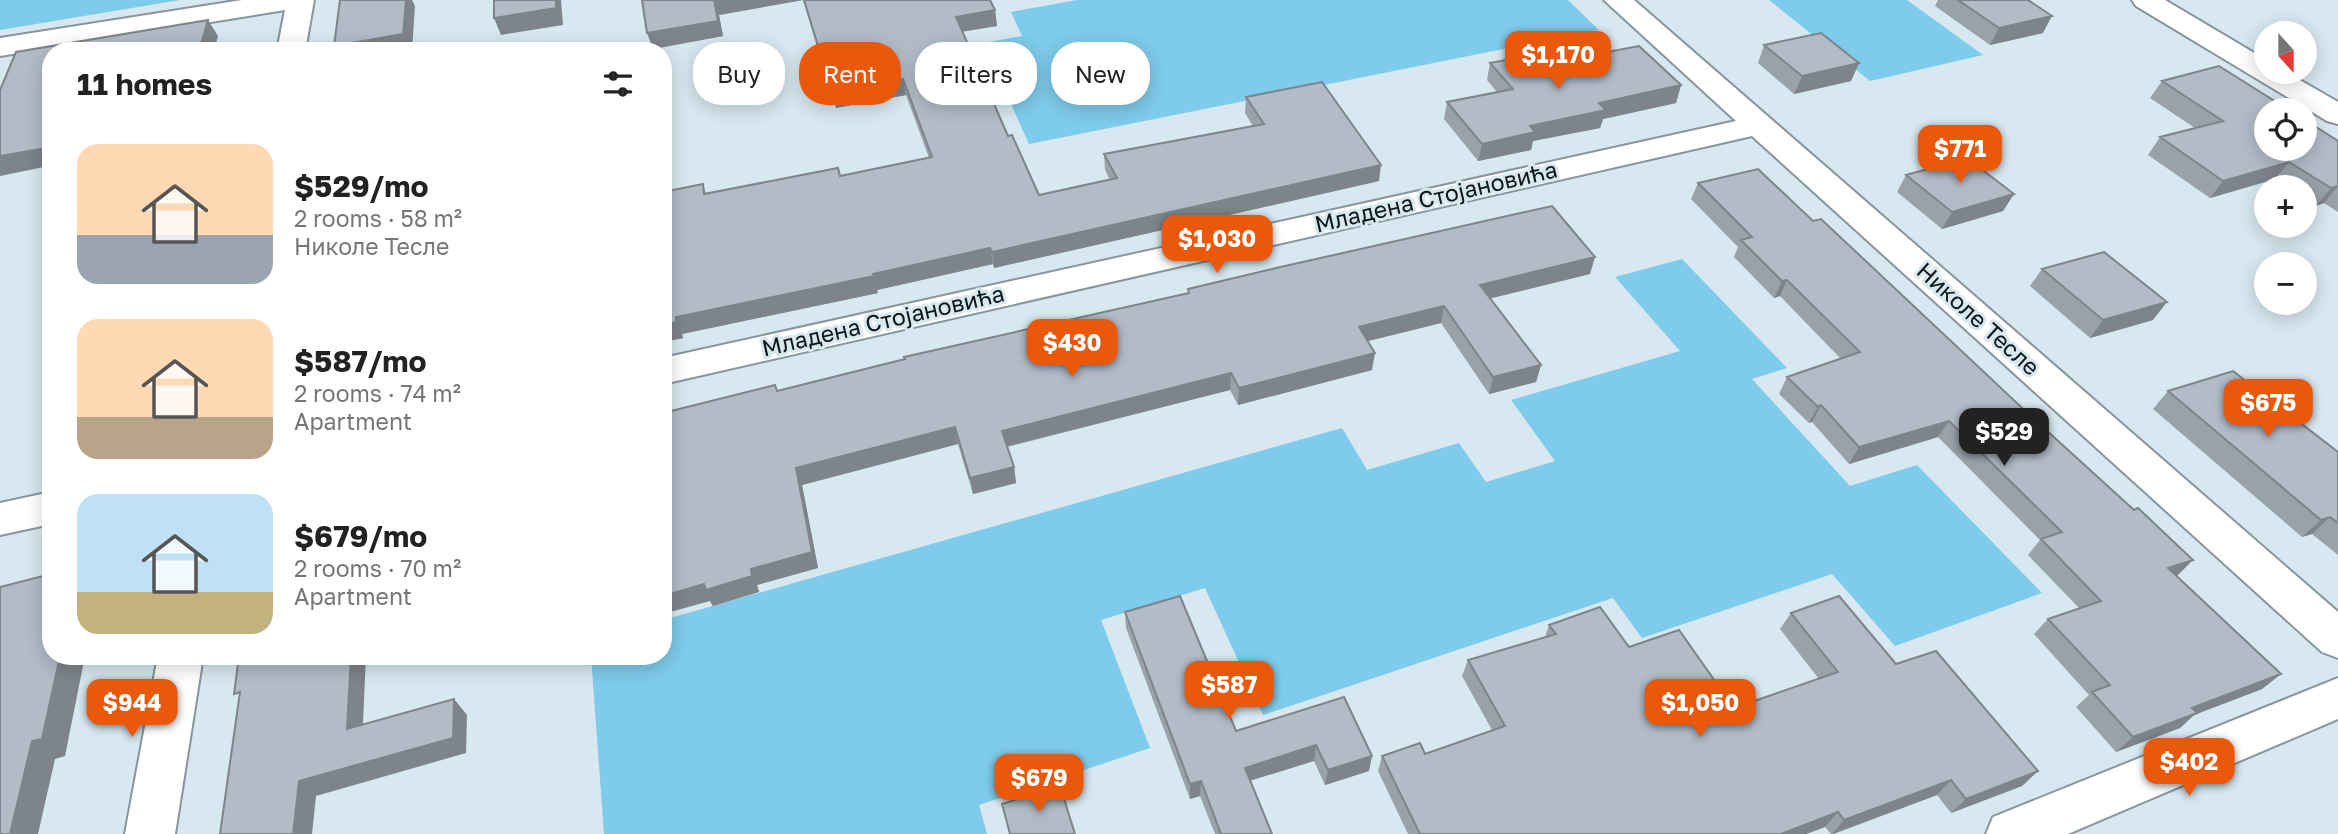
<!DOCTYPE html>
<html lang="en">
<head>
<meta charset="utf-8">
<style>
  :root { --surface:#fff; --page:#f2f2f2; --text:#222; --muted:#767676; --accent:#ea580c }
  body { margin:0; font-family:"Golos Text",sans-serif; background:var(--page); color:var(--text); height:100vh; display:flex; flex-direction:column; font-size:26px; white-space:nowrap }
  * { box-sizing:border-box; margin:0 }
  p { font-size:23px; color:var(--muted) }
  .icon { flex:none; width:38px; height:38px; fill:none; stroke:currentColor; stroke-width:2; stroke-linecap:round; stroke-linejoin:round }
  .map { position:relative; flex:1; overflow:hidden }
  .panel { position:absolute; left:42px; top:42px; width:630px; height:623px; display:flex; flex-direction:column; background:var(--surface); border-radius:28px; box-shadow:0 4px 18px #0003 }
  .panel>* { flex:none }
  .guide { position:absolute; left:693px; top:42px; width:665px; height:63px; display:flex; gap:14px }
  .needle { width:46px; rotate:159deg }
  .tools { position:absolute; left:2254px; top:21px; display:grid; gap:14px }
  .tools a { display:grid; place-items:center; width:63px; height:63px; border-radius:50%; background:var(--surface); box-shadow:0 4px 18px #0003; font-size:35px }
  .price { position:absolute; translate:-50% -60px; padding:0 16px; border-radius:14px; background:var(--accent); color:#fff; font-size:23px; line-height:46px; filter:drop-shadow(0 2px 4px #0008) }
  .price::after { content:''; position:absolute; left:50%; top:42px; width:21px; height:16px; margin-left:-10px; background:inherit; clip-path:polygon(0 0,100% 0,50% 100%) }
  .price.on { background:#222; color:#fff }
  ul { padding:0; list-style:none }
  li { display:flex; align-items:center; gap:21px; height:175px; padding:0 35px }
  li span { display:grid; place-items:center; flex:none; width:196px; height:140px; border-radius:21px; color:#555 }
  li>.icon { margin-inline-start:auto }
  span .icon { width:84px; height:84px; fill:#fffc; stroke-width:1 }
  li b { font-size:30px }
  h2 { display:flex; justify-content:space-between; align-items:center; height:84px; padding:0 35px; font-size:30px }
  .pill { padding:0 24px; border-radius:28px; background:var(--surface); box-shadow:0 4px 18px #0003; font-size:24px; line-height:63px }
  .pill.on { background:var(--accent); color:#fff }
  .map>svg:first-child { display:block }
  .green { fill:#7ecbeb }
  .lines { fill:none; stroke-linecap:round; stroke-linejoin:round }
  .street-casing { stroke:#87969d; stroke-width:4 }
  .street { fill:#fff; fill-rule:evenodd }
  .wall { fill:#99a2ab }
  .shaded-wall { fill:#7d848b }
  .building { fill:#b2bcc7; stroke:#7d848b; stroke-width:2 }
  .labels { text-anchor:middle; stroke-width:6; stroke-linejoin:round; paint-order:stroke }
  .street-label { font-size:23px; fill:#101618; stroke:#d8e8f0 }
</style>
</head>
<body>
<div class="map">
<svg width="2338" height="834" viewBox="0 0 2338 834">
  <rect width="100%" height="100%" fill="#d8e8f0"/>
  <path class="green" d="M0 0H180L0 30Z
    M1077 0H1568L1599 30 1029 144 983 43 1022 36 1011 12Z
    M1769 0H1907L1983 55 1870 81Z
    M1682 259 1787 368 1752 379 1850 486 1917 465 2042 593 1895 646 1832 574 1642 638 1613 598 1263 715 1205 588 1101 620 1150 748 979 805 987 834H604L591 656H663V620L1342 428 1367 470 1459 443 1486 482 1555 461 1511 400 1680 351 1615 277Z"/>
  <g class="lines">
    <g class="street-casing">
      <path id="street" d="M242 0H314L305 51H277L285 10 0 56V38Z
        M1604 0H1634L2338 612V658L2322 652 1752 136 663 384V358L1736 121Z
        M2132 0H2165L2266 60V72H2286L2338 102V124L2327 121 2136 6Z
        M51 492V524L0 535V503Z
        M158 656H203L175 834H125Z
        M2338 678V719L2068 834H1986L1993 817Z"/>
    </g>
    <use href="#street" class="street"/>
  </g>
  <path class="wall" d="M642 0H990L995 10 997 26 962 32 1008 136 1039 195 1110 180 1105 170 1104 154 1253 126 1245 113 1246 97 1379 181 994 268 993 264 877 290 878 293 682 334 683 338 663 342V192L703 184 706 193 840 176 929 158 906 95 836 108 803 0 719 15 723 36 653 49Z
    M1938 0H2028L2043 33 1990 45 1935 6Z
    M1764 45 1859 63 1851 81 1794 94 1758 63Z
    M1560 61 1681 85 1676 103 1603 119 1600 128 1533 141 1531 150 1478 161 1444 119 1447 102 1497 92 1487 80 1490 63Z
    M2162 81 2338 141V212L2324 203 2316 206 2305 198V187H2288L2275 179 2210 198 2148 155 2160 137 2195 128 2150 98Z
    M1906 175 2014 194 2003 211 1942 229 1897 192Z
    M1698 183 2176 576 2281 674 2262 689 2194 715 2180 728 2116 752 2076 707 2089 695 2034 634 2048 619 2079 608 2028 555 2040 540 1938 437 1849 464 1812 422 1809 423 1779 394 1787 377 1841 359 1780 296 1774 298 1734 257 1738 247 1691 199Z
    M2042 269 2153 320 2090 338 2030 286Z
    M1590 274 1490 298 1541 365 1536 382 1489 394 1441 323 1368 341 1372 370 1238 405 1230 390 1007 447 1014 467 1016 483 973 494 958 444 802 485 818 568 757 585 759 592 713 606 710 601 777 391 1188 293V289Z
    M2168 391 2338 452V555L2312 534 2302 537 2153 409Z
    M1125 612 1236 731 1344 697 1369 771 1325 785 1314 761 1250 780 1272 834H1215L1200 796 1190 799 1126 628Z
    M1791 613 1896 664 2038 771 2022 786 1951 813 1937 795 1834 834H1831L1825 827 1806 834H1408L1378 771 1382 756 1425 754 1492 730 1462 676 1468 660 1545 637 1549 625 1629 647 1734 708 1819 679 1780 629Z"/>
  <path class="shaded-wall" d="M406 0H412L415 6 412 51H336L334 46Z
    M556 0H561L563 25 501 35 494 18Z
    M714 0H803L719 15 723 36 653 49 647 33Z
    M995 10 997 26 958 32 956 17Z
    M2052 16 2043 33 1990 45 1999 28Z
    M208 20 218 36 214 51H199Z
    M1859 63 1851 81 1794 94 1802 76Z
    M903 79 906 95 836 108 832 92Z
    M1681 85 1676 103 1603 119 1600 128 1533 141 1531 150 1478 161 1482 144 1530 126 1599 103Z
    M46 148 51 154V176L44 167 0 176V156Z
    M2289 162 2275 179 2210 198 2223 181Z
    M1381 165 1379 181 994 268 992 252Z
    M2338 186 2324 203 2316 206 2331 188Z
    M2014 194 2003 211 1942 229 1952 212Z
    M990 248 993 264 877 290 878 293 682 334 683 338 663 342V325L676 317Z
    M1595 257 1590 274 1476 302 1480 285Z
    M1787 280 1780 296 1774 298 1782 281Z
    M2167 302 2153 320 2090 338 2103 320Z
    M1444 306 1441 323 1356 344 1359 327Z
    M1375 353 1372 370 1238 405 1239 388Z
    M1541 365 1536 382 1489 394 1493 377Z
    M1231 373 1230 390 1004 447 1002 431Z
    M1821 405 1812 422 1809 423 1818 407Z
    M1949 421 1938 437 1849 464 1859 447Z
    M955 427 958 444 802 485 818 568 757 585 759 592 713 606 710 601 663 614V596L796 468Z
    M1014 467 1016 483 973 494 970 478Z
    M2330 517 2312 534 2302 537 2321 520Z
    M2193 560 2177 576 2168 568Z
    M60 656H85L65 756 55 759 38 834H10L32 741Z
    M351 656H366L362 745 347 729Z
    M2281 674 2262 689 2194 715 2180 728 2116 752 2133 737 2192 708Z
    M454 699 467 715 466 753 316 796 312 834H293L299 781Z
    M1316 745 1314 761 1243 783 1245 768Z
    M1372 756 1369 771 1325 785 1328 770Z
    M2038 771 2022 786 1951 813 1966 799Z
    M1951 780 1937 795 1832 834 1844 820Z
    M1201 781 1200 796 1190 799V784Z
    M1838 812 1825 827 1806 834H1781Z"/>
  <path class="building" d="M340 0H406L403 34 334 46Z
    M494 0H556V8L494 18Z
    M642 0H714L718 21 647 33Z
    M804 0H990L995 10 956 17 1008 136 1012 135 1039 195 1117 178 1104 154 1264 124 1246 97 1322 82 1381 165 992 252 990 248 873 274 874 276 676 317V322L663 325V192L703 184 704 194 838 168 840 176 932 157 903 79 832 92Z
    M1958 0H2028L2052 16 1999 28Z
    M208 20 199 51H51V161L40 163 46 148 0 156V90L16 52Z
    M1821 33 1859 63 1802 76 1764 45Z
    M1639 46 1681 85 1599 103 1606 110 1530 126 1535 132 1482 144 1447 102 1513 89 1490 63 1550 52 1560 61Z
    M2219 66 2289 110H2266V149H2305V120L2338 141V186L2331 188 2289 162 2223 181 2160 137 2223 121 2162 81Z
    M1967 158 2014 194 1952 212 1906 175Z
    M1758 169 1813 221 1821 219 2034 419 2134 510 2138 508 2193 560 2168 568 2281 674 2192 708 2197 713 2133 737 2092 692 2110 685 2048 619 2101 601 2041 539 2062 532 1949 421 1859 447 1821 405 1818 407 1787 377 1860 352 1787 280 1782 281 1741 240 1752 237 1698 183Z
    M1552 206 1595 257 1480 285 1541 365 1493 377 1444 306 1359 327 1375 353 1239 388 1231 373 1002 431 1014 467 970 478 955 427 796 468 812 552 751 569 752 576 706 590 704 584 663 596V413L775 385 777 391 905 359 904 357 1189 293 1188 289 1276 268Z
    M2104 252 2167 302 2103 320 2042 269Z
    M2233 371 2338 452V523L2330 517 2321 520 2168 391Z
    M51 574V656H60L42 739 32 741 10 834H0V587Z
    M1180 596 1236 731 1344 697 1372 756 1328 770 1316 745 1245 768 1272 834H1221L1201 781 1190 784 1125 612Z
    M1839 596 1896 664 1936 651 2038 771 1966 799 1951 780 1844 820 1838 812 1781 834H1420L1382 756 1420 743 1425 754 1505 726 1468 660 1556 634 1549 625 1600 607 1629 647 1679 630 1734 708 1838 672 1791 613Z
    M239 656H351L347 729 454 699 453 738 299 781 293 834H220L240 692 234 694Z
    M1060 786 1075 834H1010L1002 804Z"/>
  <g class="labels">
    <g class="street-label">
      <text transform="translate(1436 197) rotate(-13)" y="8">Младена Стојановића</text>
      <text transform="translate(1978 319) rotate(42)" y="8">Николе Тесле</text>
      <text transform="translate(883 321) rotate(-13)" y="8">Младена Стојановића</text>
    </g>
  </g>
</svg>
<div class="tools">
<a><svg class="needle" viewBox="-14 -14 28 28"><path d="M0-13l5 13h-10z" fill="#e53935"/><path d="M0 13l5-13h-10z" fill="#767676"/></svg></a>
<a><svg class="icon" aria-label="locate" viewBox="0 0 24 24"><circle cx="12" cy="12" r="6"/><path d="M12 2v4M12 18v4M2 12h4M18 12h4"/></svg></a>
<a>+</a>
<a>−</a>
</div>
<b class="price" style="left:1558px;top:91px">$1,170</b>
<b class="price" style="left:1960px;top:185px">$771</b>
<b class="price" style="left:1217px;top:275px">$1,030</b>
<b class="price" style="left:1072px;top:379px">$430</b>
<b class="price" style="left:2268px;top:439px">$675</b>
<b class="price on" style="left:2004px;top:468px">$529</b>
<b class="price" style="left:1229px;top:721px">$587</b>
<b class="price" style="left:132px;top:739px">$944</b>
<b class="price" style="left:1700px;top:739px">$1,050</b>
<b class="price" style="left:2189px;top:798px">$402</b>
<b class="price" style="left:1039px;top:814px">$679</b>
<div class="guide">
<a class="pill">Buy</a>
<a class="pill on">Rent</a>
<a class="pill">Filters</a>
<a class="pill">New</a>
</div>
<section class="panel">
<h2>11 homes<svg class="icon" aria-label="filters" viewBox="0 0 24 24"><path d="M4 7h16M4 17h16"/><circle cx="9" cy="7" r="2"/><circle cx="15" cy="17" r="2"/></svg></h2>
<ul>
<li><span style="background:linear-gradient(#ffd9b3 65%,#9aa5b1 0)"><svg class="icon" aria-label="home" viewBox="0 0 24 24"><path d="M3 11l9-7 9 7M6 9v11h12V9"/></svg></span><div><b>$529/mo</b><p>2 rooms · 58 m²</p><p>Николе Тесле</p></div></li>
<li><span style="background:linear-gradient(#ffd9b3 70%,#b9a48a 0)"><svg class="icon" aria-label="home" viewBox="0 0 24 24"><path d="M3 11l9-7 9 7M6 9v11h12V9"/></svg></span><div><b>$587/mo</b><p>2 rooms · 74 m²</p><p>Apartment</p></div></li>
<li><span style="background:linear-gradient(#bfe0f5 70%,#c2b280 0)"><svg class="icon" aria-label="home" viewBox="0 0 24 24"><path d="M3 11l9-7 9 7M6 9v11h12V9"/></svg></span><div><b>$679/mo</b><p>2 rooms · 70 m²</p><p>Apartment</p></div></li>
</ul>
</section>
</div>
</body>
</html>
